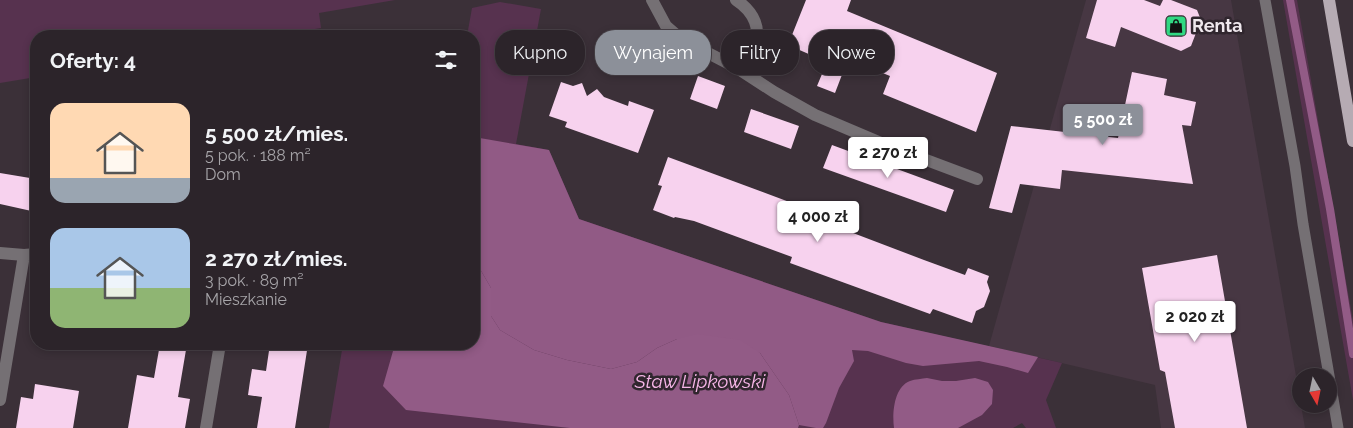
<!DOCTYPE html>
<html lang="pl">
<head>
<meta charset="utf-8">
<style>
  :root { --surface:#2c242a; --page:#383036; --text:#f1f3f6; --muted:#a6a4a8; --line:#484147; --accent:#8c9099 }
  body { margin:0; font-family:Raleway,sans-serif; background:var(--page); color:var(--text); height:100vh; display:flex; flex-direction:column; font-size:19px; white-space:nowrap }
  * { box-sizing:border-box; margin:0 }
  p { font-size:16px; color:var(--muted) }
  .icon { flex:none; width:28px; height:28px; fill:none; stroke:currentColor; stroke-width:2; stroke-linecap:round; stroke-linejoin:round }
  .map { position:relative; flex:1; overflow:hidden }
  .details { position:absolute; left:30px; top:30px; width:450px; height:320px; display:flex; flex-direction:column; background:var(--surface); border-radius:20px; box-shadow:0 2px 8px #0003,0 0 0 1px var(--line) }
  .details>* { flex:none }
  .top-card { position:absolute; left:495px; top:30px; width:475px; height:45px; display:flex; gap:10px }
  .needle { width:32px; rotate:171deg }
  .buttons { position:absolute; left:1292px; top:368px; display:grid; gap:10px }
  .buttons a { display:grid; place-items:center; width:45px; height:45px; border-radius:50%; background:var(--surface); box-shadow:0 2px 8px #0003,0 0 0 1px var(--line); font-size:25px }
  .price { position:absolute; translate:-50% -42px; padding:0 11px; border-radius:5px; background:#fff; color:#222; font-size:16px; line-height:32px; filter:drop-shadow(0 1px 2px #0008) }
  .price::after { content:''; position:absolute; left:50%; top:30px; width:15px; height:11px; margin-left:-8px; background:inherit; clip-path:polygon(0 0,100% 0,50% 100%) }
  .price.on { background:var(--accent); color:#fff }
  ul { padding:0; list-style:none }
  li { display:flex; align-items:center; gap:15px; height:125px; padding:0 20px }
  li span { display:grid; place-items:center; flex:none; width:140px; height:100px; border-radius:15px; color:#555 }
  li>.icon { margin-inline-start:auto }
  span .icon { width:60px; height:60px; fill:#fffc; stroke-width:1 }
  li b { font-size:21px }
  h2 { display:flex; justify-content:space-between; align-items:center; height:60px; padding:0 20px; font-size:21px }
  .tag { padding:0 18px; border-radius:20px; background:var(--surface); box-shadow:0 2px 8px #0003,0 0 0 1px var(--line); font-size:18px; line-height:45px }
  .tag.on { background:var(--accent); color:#fff }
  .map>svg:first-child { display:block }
  .built { fill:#473743 }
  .green { fill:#57324f }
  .forest { fill:#915a85 }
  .water { fill:#925b86 }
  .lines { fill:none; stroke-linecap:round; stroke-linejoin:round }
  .stream { stroke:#925b86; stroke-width:8 }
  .building { fill:#f7d2ee }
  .lane { stroke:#757074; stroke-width:11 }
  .street { stroke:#757074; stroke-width:12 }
  .primary { stroke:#b6abb3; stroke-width:12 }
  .labels { text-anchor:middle; stroke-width:5; stroke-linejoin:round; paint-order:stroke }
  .poi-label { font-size:18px; font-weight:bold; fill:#efe8ed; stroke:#30262e; text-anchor:start }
  .water-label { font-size:19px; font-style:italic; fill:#f7b6e8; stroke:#30262e }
</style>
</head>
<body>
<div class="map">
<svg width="1353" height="428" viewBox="0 0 1353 428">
  <rect width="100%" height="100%" fill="#3b3038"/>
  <path class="built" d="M1086 0H1231L1305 428H1161L1155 385 989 346Z"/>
  <path class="green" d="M0 0H395L319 13 321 28 274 36H36V77L0 83Z
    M1283 0H1297L1353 321V400Z
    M500 2 541 9 516 144 549 150 579 219 881 322 1062 363 1046 400 1056 428H1026L1022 423 1013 428H329L343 344H474V36H467L472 8Z"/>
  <path class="forest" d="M474 137 549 150 579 219 881 322 1038 357 1028 373 1007 367 979 361 923 366 906 363 868 351 852 350 854 361 839 388 826 423 823 428H816L799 425 789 395 760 353 677 339 657 348 637 362 611 369 567 360 534 350 500 330 491 316V288L480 269 474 266Z"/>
  <path class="water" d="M474 266 480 269 491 288V316L500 330 534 350 567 360 611 369 637 362 657 348 677 339 697 334 740 340 760 353 789 395 799 425 798 428H570L406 410 383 386 395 344H474Z
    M927 378 942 381H956L975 378 988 382 993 390 992 404 982 415 958 428H894C892 413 894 387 910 381 915 379 922 379 927 378Z"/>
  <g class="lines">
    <path class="stream" d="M1290 0 1330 209 1353 354"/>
  </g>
  <path class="building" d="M806 0H851L847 11 997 73 976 132 883 94 890 76 848 59 835 93 817 86 827 62 788 45Z
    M1097 0H1144L1160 6 1163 0H1171L1197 10 1201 20 1191 46 1181 51 1121 27 1115 47 1086 38Z
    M1132 72 1167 79 1164 95 1196 102 1191 126 1182 125 1193 184 1062 170 1060 189 1020 184 1012 213 989 208 1011 126 1118 138Z
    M698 76 725 86 717 109 690 99Z
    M561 82 573 86 582 83 587 96 597 89 604 97 628 106 629 101 654 110 638 153 565 127 567 122 549 116Z
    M751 109 799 126 791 149 744 132Z
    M832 145 954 190 946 212 823 168Z
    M668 157 792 203 790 209 924 260 965 275 968 268 989 276 987 282 990 291 984 307 976 311 972 323 933 309 930 314 790 263 792 257 694 221 675 217 674 218 653 210 662 186 658 185Z
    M0 173 36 179V212L0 204Z
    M1217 255 1247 428H1175L1165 372 1160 370 1142 268Z
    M160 344H187L178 397 190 399 185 428H128L137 375 154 378Z
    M270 344H308L295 428H257L262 397 248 395 250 381 252 369 266 371Z
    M35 384 79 391 73 428H16L21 397 33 399Z"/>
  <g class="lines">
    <path class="lane" d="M1265 0 1295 166 1303 224 1338 428"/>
    <path class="street" d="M652 0 666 26 681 39 737 68 774 92 815 115 881 143 977 179
      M736 0C753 11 764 30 752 50 748 56 742 62 737 68
      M0 253 24 255 36 254
      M0 400 24 255
      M206 428 220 344"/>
    <path class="primary" d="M1329 0 1353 141"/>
  </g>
  <defs>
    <g id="shop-square" transform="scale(1.125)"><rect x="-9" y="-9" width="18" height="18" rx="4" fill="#30d883" stroke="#30262e"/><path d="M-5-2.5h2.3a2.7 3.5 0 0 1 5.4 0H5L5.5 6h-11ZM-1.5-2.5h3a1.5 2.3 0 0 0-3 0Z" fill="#111"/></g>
  </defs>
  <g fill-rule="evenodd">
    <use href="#shop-square" x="1176" y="26"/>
  </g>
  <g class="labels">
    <g class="poi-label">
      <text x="1192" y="32">Renta</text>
    </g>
    <g class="water-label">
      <text x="700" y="388">Staw Lipkowski</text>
    </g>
  </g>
</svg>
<div class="buttons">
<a><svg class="needle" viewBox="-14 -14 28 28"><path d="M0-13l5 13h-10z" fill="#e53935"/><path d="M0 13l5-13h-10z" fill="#a6a4a8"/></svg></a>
</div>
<b class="price on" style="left:1103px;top:146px">5 500 zł</b>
<b class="price" style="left:888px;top:179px">2 270 zł</b>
<b class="price" style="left:818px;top:243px">4 000 zł</b>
<b class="price" style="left:1195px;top:343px">2 020 zł</b>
<div class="top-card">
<a class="tag">Kupno</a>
<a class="tag on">Wynajem</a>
<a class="tag">Filtry</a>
<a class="tag">Nowe</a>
</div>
<section class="details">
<h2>Oferty: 4<svg class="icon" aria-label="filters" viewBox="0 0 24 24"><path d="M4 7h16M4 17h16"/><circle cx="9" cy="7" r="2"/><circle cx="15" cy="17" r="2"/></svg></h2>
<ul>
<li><span style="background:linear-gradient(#ffd9b3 75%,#9aa5b1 0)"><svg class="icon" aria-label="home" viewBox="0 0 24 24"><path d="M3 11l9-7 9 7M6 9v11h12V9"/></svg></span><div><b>5 500 zł/mies.</b><p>5 pok. · 188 m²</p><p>Dom</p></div></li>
<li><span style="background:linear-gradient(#a9c7e8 60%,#8fb573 0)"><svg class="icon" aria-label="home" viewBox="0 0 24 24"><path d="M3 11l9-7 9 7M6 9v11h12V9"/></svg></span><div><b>2 270 zł/mies.</b><p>3 pok. · 89 m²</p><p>Mieszkanie</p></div></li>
</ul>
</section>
</div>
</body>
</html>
